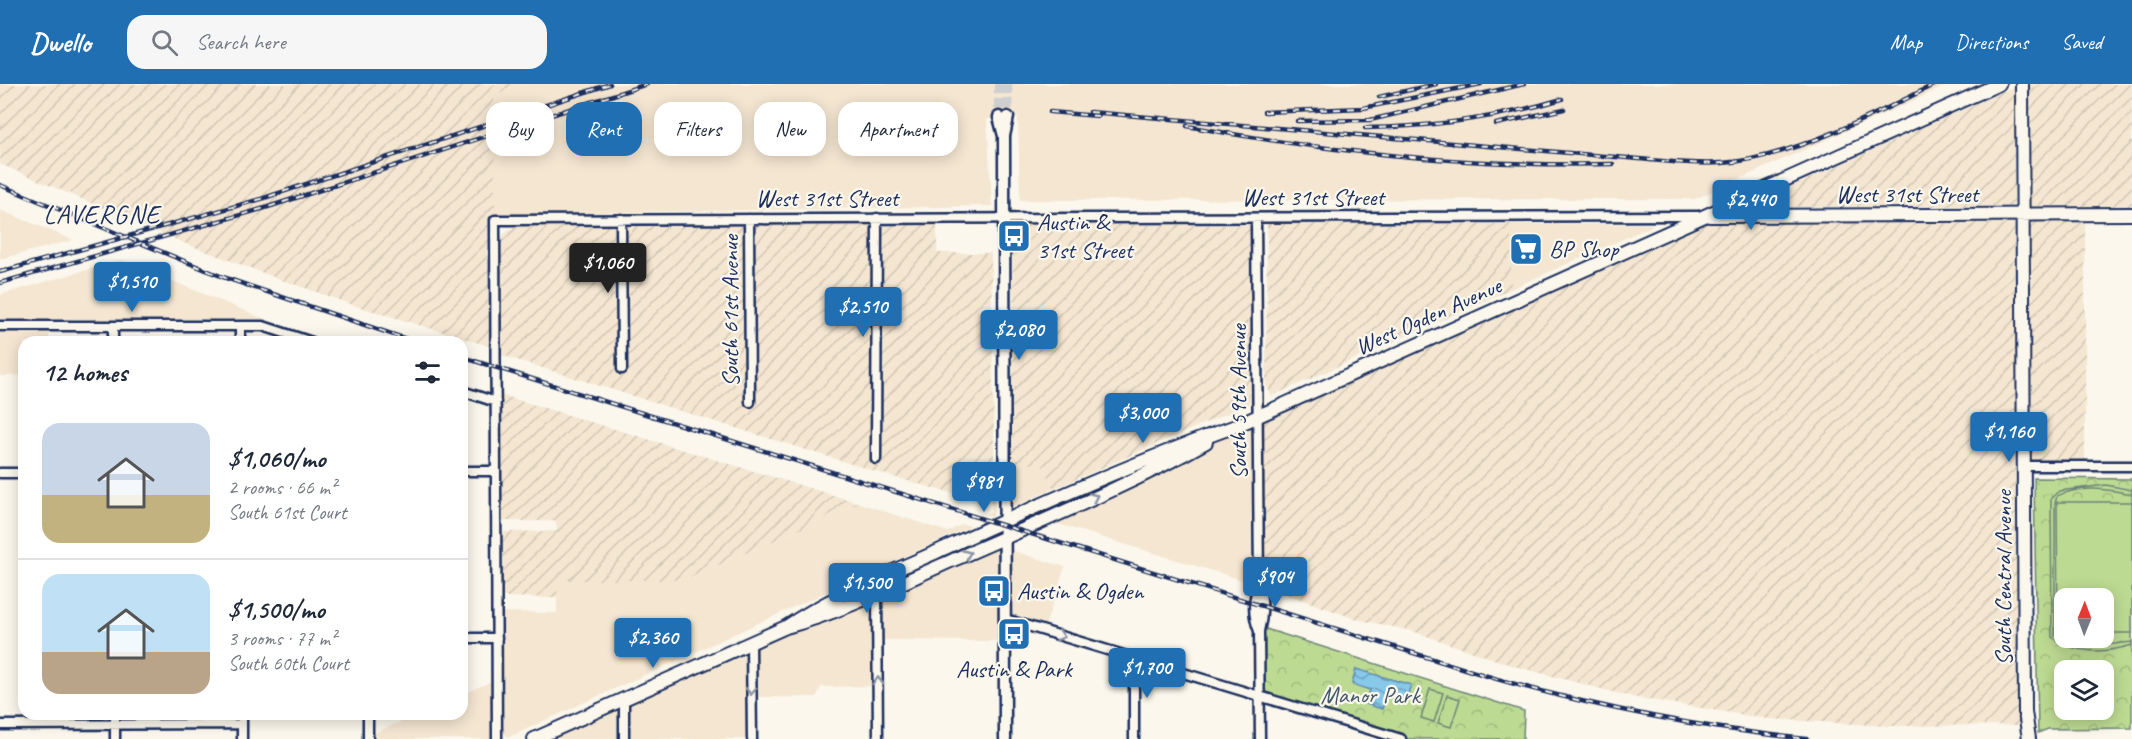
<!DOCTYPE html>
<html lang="en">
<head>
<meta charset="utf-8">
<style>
  :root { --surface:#fff; --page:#f6f6f7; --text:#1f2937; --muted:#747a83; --line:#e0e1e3; --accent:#1f6fb2 }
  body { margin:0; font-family:Caveat,sans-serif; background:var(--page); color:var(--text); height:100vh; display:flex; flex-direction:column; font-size:22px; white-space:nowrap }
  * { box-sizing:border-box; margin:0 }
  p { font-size:20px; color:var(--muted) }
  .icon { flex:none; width:33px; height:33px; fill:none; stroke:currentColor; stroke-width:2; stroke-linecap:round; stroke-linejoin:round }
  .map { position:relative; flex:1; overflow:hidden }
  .side { position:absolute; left:18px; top:252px; width:450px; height:384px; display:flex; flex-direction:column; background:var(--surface); border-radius:18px; box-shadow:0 3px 15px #0003 }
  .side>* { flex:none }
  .hud { position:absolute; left:486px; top:18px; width:570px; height:54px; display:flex; gap:12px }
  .needle { width:39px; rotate:1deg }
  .fabs { position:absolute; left:2054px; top:504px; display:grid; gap:12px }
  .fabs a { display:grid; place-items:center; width:60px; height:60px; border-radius:12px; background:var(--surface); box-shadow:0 3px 15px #0003; font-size:30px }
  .price { position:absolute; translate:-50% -51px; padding:0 14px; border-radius:6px; background:var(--accent); color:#fff; font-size:20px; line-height:39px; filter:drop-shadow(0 2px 3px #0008) }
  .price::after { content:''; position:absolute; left:50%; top:36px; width:18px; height:14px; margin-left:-9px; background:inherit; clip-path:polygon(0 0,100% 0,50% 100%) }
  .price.selected { background:#222; color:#fff }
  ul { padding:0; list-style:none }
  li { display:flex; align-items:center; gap:18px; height:150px; padding:0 24px }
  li+li { border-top:2px solid var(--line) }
  li span { display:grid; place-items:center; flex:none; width:168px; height:120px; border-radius:18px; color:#555 }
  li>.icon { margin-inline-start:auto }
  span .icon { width:72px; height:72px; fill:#fffc; stroke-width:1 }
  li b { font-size:26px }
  h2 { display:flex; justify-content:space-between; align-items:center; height:72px; padding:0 24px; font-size:26px }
  .tag { padding:0 21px; border-radius:18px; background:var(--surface); box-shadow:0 3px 15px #0003; font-size:21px; line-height:54px }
  .tag.selected { background:var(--accent); color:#fff }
  header { display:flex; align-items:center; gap:36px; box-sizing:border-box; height:84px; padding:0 30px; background:var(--accent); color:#fff }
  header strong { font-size:28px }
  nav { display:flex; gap:33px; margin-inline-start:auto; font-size:21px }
  .search { width:420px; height:54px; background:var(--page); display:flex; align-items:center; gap:15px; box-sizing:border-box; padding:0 21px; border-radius:18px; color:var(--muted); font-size:22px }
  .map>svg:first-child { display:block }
  .built { fill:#f4e6d1 }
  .industrial { fill:url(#industrial-furrows) }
  .park { fill:url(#park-crowns); stroke:#6c8478; stroke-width:1.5; fill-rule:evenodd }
  .garden { fill:#bdda92; stroke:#6c8478; stroke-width:1.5 }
  .water { fill:url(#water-waves); stroke:#5c8bb1; stroke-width:1.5 }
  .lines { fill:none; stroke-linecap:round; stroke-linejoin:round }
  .tertiary-tunnel { stroke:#cecfd0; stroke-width:10; stroke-dasharray:10 5; stroke-linecap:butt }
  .minor-casing { stroke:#1b2f5e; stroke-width:13 }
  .tertiary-casing { stroke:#1b2f5e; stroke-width:15 }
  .secondary-casing { stroke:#1b2f5e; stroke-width:16 }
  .minor { stroke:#fbf7ec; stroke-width:8 }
  .tertiary { stroke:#fbf7ec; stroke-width:10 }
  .secondary { stroke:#fbf7ec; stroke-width:12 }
  .rail-casing { stroke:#1b2f5e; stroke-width:4.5 }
  .rail { stroke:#fbf7ec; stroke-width:2; stroke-dasharray:7; stroke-linecap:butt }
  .oneway { stroke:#8b93a5 }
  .labels { text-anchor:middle; stroke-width:4.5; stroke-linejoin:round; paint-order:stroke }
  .street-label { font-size:24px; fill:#1b2f5e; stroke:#fbf7ec }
  .poi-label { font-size:24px; fill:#1b2f5e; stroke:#fbf7ec; text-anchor:start }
  .park-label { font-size:24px; fill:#445a6b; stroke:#fbf7ec }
  .neighbourhood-label { font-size:26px; letter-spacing:1.5px; fill:#1b2f5e; stroke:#fbf7ec }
</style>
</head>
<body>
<header>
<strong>Dwello</strong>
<div class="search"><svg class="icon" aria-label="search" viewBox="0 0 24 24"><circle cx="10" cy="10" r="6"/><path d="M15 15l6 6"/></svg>Search here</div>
<nav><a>Map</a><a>Directions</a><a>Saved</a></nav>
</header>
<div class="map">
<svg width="2132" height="655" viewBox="0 0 2132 655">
  <defs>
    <pattern id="industrial-furrows" width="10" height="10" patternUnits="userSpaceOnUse" patternTransform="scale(1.5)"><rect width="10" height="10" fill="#f4e6d1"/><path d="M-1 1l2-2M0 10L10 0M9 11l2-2" fill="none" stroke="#d1c6b6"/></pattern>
    <pattern id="park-crowns" width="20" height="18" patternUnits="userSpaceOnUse" patternTransform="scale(1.5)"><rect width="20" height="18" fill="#bdda92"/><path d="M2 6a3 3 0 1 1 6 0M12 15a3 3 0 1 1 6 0" fill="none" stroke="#a2bb80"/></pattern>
    <pattern id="water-waves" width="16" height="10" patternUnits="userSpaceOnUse" patternTransform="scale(1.5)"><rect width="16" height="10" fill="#88c8e9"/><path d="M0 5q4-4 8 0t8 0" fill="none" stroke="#6ea3c0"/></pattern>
  </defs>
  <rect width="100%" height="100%" fill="#fbf7ec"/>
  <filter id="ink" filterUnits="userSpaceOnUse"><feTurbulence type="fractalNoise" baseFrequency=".0167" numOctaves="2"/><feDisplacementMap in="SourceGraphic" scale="12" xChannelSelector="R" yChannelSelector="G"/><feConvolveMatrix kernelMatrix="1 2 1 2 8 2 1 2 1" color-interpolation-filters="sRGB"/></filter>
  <g filter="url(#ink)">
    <path class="built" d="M522 0H1950L1695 115 1020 116 1018 33 987 35 992 122 507 130 479 142 467 23Z
      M0 126 73 156 0 175Z
      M1511 140H1651L1652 142 1511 205Z
      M121 176 267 236 265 240 0 239V211Z
      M0 243H49V258H24V291L0 292Z
      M1255 333 1256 500 1048 437Z
      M1012 380H1042L1053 405 1012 424Z
      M859 419 948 448 962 440 971 442 509 653 504 650 503 528 557 529V496H685Z
      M1002 457 1003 557 880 556V602L821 603 816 613H754V655H540Z
      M1007 465 1065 483 1044 545 1007 533Z
      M496 595V655H361L418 630H462V611Z"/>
    <path class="industrial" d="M0 0H522L494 12 495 133 492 263 350 220 271 192 184 159 0 80Z
      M2027 0H2132V122H2029Z
      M2015 2 2014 122 1747 123 1760 117Z
      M2085 132V381H2022V641L1888 642 1769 635 1632 613 1514 582 1412 547 1356 535 1261 501 1260 333 1704 133Z
      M1267 140H1511V205L1272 312 1266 301Z
      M937 141V169H991L995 427 992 433 983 430 991 428V417H979L890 392 501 271V153L515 142Z
      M1013 141H1250L1251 319 1053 405 1042 380H1012Z
      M502 311 859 419 685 496H558L557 514 503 513 502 448 557 447 556 437H502Z"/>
    <path class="park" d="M2034 394 2132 395V644L2048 645 2038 649ZM2064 514H2103V554H2064ZM2064 586H2103V626H2064Z
      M1263 544 1524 627 1523 655H1407L1263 609Z"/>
    <path class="garden" d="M2106 401 2132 406V410C2108 405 2080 401 2057 412L2055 419V552L2087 563 2132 558V561C2106 569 2074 571 2052 553L2051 414 2059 407Z
      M2132 418V549H2103V514H2064V549L2058 550 2057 418Z
      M1430 605 1443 609 1434 638 1421 634Z
      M1447 611 1460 615 1451 643 1438 639Z"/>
    <path class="water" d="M1356 585 1411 601 1406 616 1387 611 1382 625 1366 620 1370 606 1352 600Z"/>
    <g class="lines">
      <path class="tertiary-tunnel" d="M999 0V33
        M1007 0 1008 33"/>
      <g class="minor-casing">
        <path id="minor" d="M1256 134 1259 501C1264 515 1263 533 1259 547L1260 655
          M621 135 622 285
          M749 135 750 318
          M0 242H263L312 258
          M113 242V258
          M240 242V258
          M462 307 496 318
          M876 375 877 134
          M2024 382H2132
          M462 387H496
          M0 389H24
          M1259 501C1252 515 1253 533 1259 547
          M877 509 878 655
          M1005 535 1401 655
          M462 554H497
          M751 558 752 655
          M1134 575V655
          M624 615V655
          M115 630V655
          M242 630V655
          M368 630V655
          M0 641 242 640
          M497 655 495 136 1700 132"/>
      </g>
      <g class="tertiary-casing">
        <path id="tertiary" d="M999 33 1004 52
          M1005 655 1004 52 1008 33"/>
      </g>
      <g class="secondary-casing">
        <path id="secondary" d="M2022 0 2025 628 2029 655
          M1710 132 2132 130
          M786 543C835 510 891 489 945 464 1041 420 1137 377 1236 342L1999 0
          M534 655 786 543C845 527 902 498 958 474 1042 437 1127 403 1206 358"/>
      </g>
      <use href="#minor" class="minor"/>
      <use href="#tertiary" class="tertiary"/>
      <use href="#secondary" class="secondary"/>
      <g class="rail-casing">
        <path id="rail" d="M1379 13 1436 0
          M1050 28 1098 32
          M1090 28 1639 75C1666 77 1694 81 1722 79 1788 75 1875 31 1935 0
          M1264 28 1363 24 1481 0
          M1297 37 1370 36 1524 0
          M1496 40 1564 25
          M1187 42C1327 68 1471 83 1613 80
          M1365 44C1431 43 1499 34 1562 15
          M0 101 223 193 415 258
          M0 188 261 115 610 0
          M0 199 265 124 647 0
          M462 273 1497 595C1599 624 1701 644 1807 655"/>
      </g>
      <use href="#rail" class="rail"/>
    </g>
    <defs><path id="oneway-chevron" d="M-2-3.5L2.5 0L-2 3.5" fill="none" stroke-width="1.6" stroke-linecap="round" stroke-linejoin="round" transform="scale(1.5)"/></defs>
    <g class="oneway">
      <use href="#oneway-chevron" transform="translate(1094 413) rotate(-24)"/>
      <use href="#oneway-chevron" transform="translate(967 470) rotate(-23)"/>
      <use href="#oneway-chevron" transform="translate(1061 552) rotate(17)"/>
      <use href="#oneway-chevron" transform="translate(878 597) rotate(-90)"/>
      <use href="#oneway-chevron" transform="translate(751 607) rotate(90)"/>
    </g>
  </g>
  <defs>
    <g id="bus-square" transform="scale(1.725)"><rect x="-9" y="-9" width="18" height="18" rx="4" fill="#1f6fb2" stroke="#fbf7ec"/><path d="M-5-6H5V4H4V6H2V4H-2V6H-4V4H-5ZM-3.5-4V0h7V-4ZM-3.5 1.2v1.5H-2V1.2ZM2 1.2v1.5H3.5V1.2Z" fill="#fff"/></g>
    <g id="supermarket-square" transform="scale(1.725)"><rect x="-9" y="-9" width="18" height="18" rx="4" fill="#1f6fb2" stroke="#fbf7ec"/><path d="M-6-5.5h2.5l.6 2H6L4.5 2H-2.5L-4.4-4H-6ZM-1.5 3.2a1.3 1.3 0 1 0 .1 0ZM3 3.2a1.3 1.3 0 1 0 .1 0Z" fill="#fff"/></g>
  </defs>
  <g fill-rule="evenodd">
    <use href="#bus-square" x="1014" y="152"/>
    <use href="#supermarket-square" x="1526" y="165"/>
    <use href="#bus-square" x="994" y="507"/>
    <use href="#bus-square" x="1014" y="550"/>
  </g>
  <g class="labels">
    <g class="street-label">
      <text x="1907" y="118">West 31st Street</text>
      <text x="1313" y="121">West 31st Street</text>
      <text x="827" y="122">West 31st Street</text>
      <text transform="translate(730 227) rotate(-90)" y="8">South 61st Avenue</text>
      <text transform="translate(1428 232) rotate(-24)" y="8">West Ogden Avenue</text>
      <text transform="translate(1238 318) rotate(-90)" y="8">South 59th Avenue</text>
      <text transform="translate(2003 494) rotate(-90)" y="8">South Central Avenue</text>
    </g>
    <g class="poi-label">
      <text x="1037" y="146">Austin &amp;<tspan x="1037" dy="28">31st Street</tspan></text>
      <text x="1549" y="173">BP Shop</text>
      <text x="1017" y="515">Austin &amp; Ogden</text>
      <text x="1014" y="593" text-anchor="middle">Austin &amp; Park</text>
    </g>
    <g class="park-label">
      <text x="1370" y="619">Manor Park</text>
    </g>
    <g class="neighbourhood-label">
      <text x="102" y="139">LAVERGNE</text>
    </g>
  </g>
</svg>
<div class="fabs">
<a><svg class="needle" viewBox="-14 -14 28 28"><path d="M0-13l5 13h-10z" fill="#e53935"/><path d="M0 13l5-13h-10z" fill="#747a83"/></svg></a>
<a><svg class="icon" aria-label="layers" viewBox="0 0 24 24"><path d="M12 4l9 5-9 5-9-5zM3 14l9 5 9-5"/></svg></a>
</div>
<b class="price" style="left:1751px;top:147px">$2,440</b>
<b class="price selected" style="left:608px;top:210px">$1,060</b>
<b class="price" style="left:132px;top:229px">$1,510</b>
<b class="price" style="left:863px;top:254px">$2,510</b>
<b class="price" style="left:1019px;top:277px">$2,080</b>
<b class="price" style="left:1143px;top:360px">$3,000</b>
<b class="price" style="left:2009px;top:379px">$1,160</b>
<b class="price" style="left:984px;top:429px">$981</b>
<b class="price" style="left:1275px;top:524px">$904</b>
<b class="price" style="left:867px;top:530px">$1,500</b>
<b class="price" style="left:653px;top:585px">$2,360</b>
<b class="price" style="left:1147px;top:615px">$1,700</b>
<div class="hud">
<a class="tag">Buy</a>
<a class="tag selected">Rent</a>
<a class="tag">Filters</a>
<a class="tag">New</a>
<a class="tag">Apartment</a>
</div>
<section class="side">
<h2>12 homes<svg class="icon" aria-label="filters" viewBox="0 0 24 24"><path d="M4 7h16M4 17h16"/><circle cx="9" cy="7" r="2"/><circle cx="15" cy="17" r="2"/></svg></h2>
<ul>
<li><span style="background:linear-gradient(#c9d6e8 60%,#c2b280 0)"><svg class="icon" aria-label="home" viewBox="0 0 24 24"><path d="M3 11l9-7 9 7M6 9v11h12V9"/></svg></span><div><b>$1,060/mo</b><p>2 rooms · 66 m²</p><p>South 61st Court</p></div></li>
<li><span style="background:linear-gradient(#bfe0f5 65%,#b9a48a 0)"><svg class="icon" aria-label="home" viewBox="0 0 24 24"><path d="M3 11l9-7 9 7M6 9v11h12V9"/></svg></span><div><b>$1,500/mo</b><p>3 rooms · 77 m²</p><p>South 60th Court</p></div></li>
</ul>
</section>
</div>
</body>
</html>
